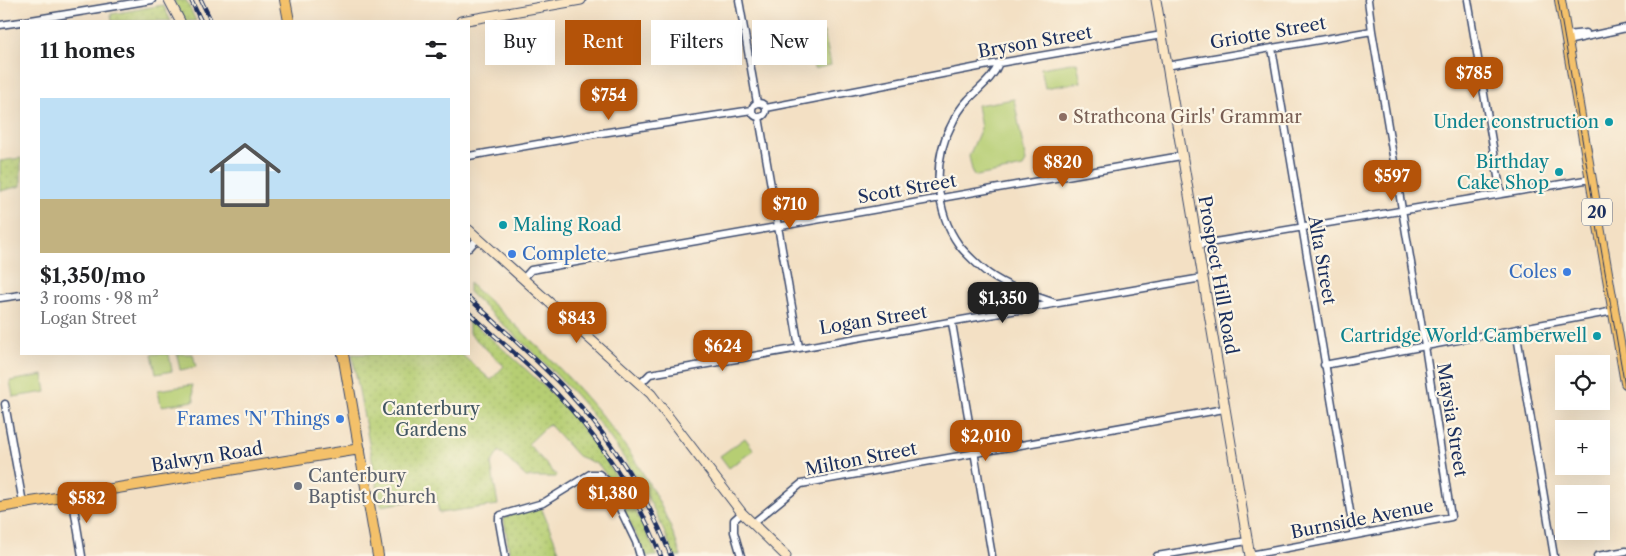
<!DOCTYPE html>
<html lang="en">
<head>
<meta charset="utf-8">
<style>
  :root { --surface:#fff; --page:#f2f2f2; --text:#202124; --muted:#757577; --accent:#b45309 }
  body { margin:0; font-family:"Libre Caslon Text",serif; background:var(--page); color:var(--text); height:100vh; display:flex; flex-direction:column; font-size:19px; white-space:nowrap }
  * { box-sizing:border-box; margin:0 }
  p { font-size:16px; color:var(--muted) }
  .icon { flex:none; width:28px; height:28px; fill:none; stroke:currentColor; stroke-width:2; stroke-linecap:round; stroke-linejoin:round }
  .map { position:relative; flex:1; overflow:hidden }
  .side { position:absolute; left:20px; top:20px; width:450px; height:335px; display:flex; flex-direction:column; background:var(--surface); border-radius:0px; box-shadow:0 5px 20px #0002 }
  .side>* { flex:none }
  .guide { position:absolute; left:485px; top:20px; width:475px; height:45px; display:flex; gap:10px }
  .controls { position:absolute; left:1555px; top:355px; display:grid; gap:10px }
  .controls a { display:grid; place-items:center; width:55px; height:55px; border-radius:0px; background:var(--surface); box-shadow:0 5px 20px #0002; font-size:25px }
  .price { position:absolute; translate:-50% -42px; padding:0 11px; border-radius:10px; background:var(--accent); color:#fff; font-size:16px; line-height:32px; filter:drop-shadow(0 1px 2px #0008) }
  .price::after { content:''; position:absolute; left:50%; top:30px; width:15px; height:11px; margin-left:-8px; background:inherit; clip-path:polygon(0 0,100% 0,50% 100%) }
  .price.current { background:#222; color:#fff }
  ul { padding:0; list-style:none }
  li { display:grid; align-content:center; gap:10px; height:265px; padding:0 20px }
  li span { display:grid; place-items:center; height:155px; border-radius:0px; color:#555 }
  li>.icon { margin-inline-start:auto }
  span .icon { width:90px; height:90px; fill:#fffc; stroke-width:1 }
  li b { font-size:21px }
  h2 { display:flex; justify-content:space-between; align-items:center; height:60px; padding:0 20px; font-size:21px }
  .chip { padding:0 18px; border-radius:0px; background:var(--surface); box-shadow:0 5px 20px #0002; font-size:18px; line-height:45px }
  .chip.current { background:var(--accent); color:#fff }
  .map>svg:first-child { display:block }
  .green { fill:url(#green-dots); stroke:#687e68 }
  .pitch { fill:#b6ce73; stroke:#687e68 }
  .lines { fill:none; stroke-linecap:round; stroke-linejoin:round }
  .street-casing { stroke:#3b4a6d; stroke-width:9 }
  .secondary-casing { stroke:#3b4a6d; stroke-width:11 }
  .primary-casing { stroke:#3b4a6d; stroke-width:12 }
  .street { stroke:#fff; stroke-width:6 }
  .secondary { stroke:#fbe6c4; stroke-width:9 }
  .primary { stroke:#f4c16b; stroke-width:10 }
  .tram { stroke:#1b2f5e; stroke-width:1 }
  .rail-casing { stroke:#1b2f5e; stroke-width:4.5 }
  .rail { stroke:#fcf5e5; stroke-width:2.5; stroke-dasharray:8; stroke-linecap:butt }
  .education-dot { fill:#8d6e63; stroke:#fcf5e5; stroke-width:2 }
  .culture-dot { fill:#0f9aa8; stroke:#fcf5e5; stroke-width:2 }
  .shop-dot { fill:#3f7fe0; stroke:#fcf5e5; stroke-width:2 }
  .worship-dot { fill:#6b7280; stroke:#fcf5e5; stroke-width:2 }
  .labels { text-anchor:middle; stroke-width:4.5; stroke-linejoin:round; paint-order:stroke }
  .shield { fill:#fcf5e5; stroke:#5e6a86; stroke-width:1 }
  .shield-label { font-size:16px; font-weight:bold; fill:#1b2f5e }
  .street-label { font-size:18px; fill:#1b2f5e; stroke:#fcf5e5 }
  .education-label { font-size:18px; fill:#785e54; stroke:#fcf5e5; text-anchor:start }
  .culture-label { font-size:18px; fill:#0d838f; stroke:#fcf5e5; text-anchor:end }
  .shop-label { font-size:18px; fill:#366cbe; stroke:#fcf5e5; text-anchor:end }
  .park-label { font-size:18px; fill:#425763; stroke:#fcf5e5 }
  .worship-label { font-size:18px; fill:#5b616d; stroke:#fcf5e5; text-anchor:start }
</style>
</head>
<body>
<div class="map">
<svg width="1626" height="556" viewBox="0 0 1626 556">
  <defs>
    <pattern id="green-dots" width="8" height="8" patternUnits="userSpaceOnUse" patternTransform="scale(1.25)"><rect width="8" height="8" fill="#b6ce73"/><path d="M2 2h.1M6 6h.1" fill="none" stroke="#9cb166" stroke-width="1.8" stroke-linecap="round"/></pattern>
  </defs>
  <rect width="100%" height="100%" fill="#fcf5e5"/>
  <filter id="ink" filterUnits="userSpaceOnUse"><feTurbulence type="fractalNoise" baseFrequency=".02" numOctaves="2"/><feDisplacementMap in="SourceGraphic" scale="10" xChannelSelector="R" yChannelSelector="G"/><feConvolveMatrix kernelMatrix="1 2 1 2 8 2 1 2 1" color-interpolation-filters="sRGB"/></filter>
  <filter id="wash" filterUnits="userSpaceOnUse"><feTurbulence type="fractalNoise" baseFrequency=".0096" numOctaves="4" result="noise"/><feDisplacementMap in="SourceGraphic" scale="20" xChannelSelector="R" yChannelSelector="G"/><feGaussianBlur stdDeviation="1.12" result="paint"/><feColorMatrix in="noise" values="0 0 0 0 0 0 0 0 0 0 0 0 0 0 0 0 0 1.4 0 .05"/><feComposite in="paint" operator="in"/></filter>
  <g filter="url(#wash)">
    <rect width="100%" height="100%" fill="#f3e0c4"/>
    <path class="green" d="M173 0H186L196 21H184Z
      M163 5 171 21H112L111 14Z
      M21 158V186L0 191V161Z
      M469 283C554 359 646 444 681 556H674C651 493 611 432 565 384 535 352 500 323 469 292Z
      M469 319C501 348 535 375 564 407 605 451 633 502 657 556H646L607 476 599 465 578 456 549 424 528 444 557 476 556 477H526L499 451 491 464 498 505 439 513 436 497 381 506 352 354H461L491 380 504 366 469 333Z
      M541 507 561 556H510L504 520 505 517Z"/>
    <path class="pitch" d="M824 32 831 65 814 69 807 36Z
      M1077 62 1081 82 1045 88 1041 68Z
      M1014 99 1026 162 1023 167 977 176 973 175 969 156 981 128 977 105Z
      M152 354H169L172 371 156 374Z
      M177 354H193L196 367 180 370Z
      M43 375 46 392 13 397 10 381Z
      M192 385 194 401 161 406 158 390Z
      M745 438 754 450 729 468 720 456Z"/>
  </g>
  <g filter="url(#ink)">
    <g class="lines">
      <g class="street-casing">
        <path id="street" d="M739 0 757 103
          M1468 0 1501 194
          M25 21 152 0
          M0 25 21 22
          M1566 35 1586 33
          M1567 41 1626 28
          M1272 48 1354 535
          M999 63C993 79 979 88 968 100 961 107 955 117 951 126 932 161 935 212 959 245 964 252 982 269 989 274 1009 288 1032 295 1055 303
          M1166 66 1372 31 1368 0
          M752 110a7 7 0 1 1 14 0a7 7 0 1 1-14 0Z
          M766 108 999 63 1162 35
          M759 117 799 347
          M469 156 595 134 752 110
          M1197 245 1591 179
          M469 248 478 238
          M523 279 531 270 1181 156
          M1020 291 1025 300 1021 310
          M0 298 21 295
          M952 323 992 556
          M1516 330 1554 556
          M1324 365 1614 311
          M640 384 650 374 1202 278
          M5 404 23 503
          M72 496 82 556
          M752 524 801 484 1224 409
          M1250 555 1451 517 1425 346 1372 31
          M505 556 499 522V517L501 515 543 503 590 474H599L606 480 636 542 640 556
          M741 556 734 532V520L742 513
          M1157 556 1247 541
          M1597 556 1626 551"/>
      </g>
      <g class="secondary-casing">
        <path id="secondary" d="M169 0 180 21
          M1156 0 1250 556
          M461 21 581 0
          M469 230 651 394 742 513 786 556"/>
      </g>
      <g class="primary-casing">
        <path id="primary" d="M285 0 289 21
          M1560 0 1626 383
          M343 354 378 556
          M0 507 360 449"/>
      </g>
      <use href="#street" class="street"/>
      <use href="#secondary" class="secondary"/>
      <use href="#primary" class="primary"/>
      <path class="tram" d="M1558 0 1626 393"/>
      <g class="rail-casing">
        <path id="rail" d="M191 0 201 21
          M201 0 211 21
          M469 298C502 329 537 359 568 392 612 440 647 495 671 556
          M469 313C499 340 531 366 559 396 602 442 638 497 661 556"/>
      </g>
      <use href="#rail" class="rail"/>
    </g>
  </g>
  <circle class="education-dot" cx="1063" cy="117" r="5"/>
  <g class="culture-dot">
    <circle cx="1609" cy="122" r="5"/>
    <circle cx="1559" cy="172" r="5"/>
    <circle cx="503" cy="225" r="5"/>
    <circle cx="1597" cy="336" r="5"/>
  </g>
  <g class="shop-dot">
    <circle cx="512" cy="254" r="5"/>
    <circle cx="1567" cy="272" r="5"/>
    <circle cx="340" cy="419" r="5"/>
  </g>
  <circle class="worship-dot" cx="298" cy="486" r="5"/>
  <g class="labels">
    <rect class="shield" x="1582" y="198.5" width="30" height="27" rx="4"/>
    <g class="shield-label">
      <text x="1597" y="218">20</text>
    </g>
    <g class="street-label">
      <text transform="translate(1268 33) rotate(-10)" y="6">Griotte Street</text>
      <text transform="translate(1035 42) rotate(-10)" y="6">Bryson Street</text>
      <text transform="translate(907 189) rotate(-10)" y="6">Scott Street</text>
      <text transform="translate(1322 260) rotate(80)" y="6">Alta Street</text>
      <text transform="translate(1218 275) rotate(80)" y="6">Prospect Hill Road</text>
      <text transform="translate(873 320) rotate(-9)" y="6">Logan Street</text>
      <text transform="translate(1452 420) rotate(81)" y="6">Maysia Street</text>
      <text transform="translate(207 457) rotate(-9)" y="6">Balwyn Road</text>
      <text transform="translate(861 459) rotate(-11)" y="6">Milton Street</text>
      <text transform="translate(1362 519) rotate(-11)" y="6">Burnside Avenue</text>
    </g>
    <g class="education-label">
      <text x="1073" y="123">Strathcona Girls' Grammar</text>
    </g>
    <g class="culture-label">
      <text x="1599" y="128">Under construction</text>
      <text x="1549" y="168">Birthday<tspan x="1549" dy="21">Cake Shop</tspan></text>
      <text x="513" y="231" text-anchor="start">Maling Road</text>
      <text x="1587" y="342">Cartridge World Camberwell</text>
    </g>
    <g class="shop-label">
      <text x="522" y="260" text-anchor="start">Complete</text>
      <text x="1557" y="278">Coles</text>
      <text x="330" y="425">Frames 'N' Things</text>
    </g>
    <g class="park-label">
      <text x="431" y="415">Canterbury<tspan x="431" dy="21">Gardens</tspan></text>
    </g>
    <g class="worship-label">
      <text x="308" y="482">Canterbury<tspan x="308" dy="21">Baptist Church</tspan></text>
    </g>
  </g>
</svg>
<div class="controls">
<a><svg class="icon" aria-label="locate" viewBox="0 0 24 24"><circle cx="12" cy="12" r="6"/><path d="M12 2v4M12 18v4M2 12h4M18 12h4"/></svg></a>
<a>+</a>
<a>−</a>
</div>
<b class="price" style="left:1474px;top:99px">$785</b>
<b class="price" style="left:609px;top:121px">$754</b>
<b class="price" style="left:1063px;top:188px">$820</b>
<b class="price" style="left:1392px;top:202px">$597</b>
<b class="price" style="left:790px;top:230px">$710</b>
<b class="price current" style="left:1003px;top:324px">$1,350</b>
<b class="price" style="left:577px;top:344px">$843</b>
<b class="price" style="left:723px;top:372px">$624</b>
<b class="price" style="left:986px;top:462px">$2,010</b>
<b class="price" style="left:613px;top:519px">$1,380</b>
<b class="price" style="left:87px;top:524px">$582</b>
<div class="guide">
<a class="chip">Buy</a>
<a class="chip current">Rent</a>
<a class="chip">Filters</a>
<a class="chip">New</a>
</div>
<section class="side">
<h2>11 homes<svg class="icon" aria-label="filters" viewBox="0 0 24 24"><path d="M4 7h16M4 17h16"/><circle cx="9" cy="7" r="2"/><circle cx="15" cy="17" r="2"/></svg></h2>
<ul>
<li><span style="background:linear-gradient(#bfe0f5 65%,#c2b280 0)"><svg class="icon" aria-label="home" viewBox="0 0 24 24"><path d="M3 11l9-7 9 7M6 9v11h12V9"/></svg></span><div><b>$1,350/mo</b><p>3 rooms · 98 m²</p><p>Logan Street</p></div></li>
</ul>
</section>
</div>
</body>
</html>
